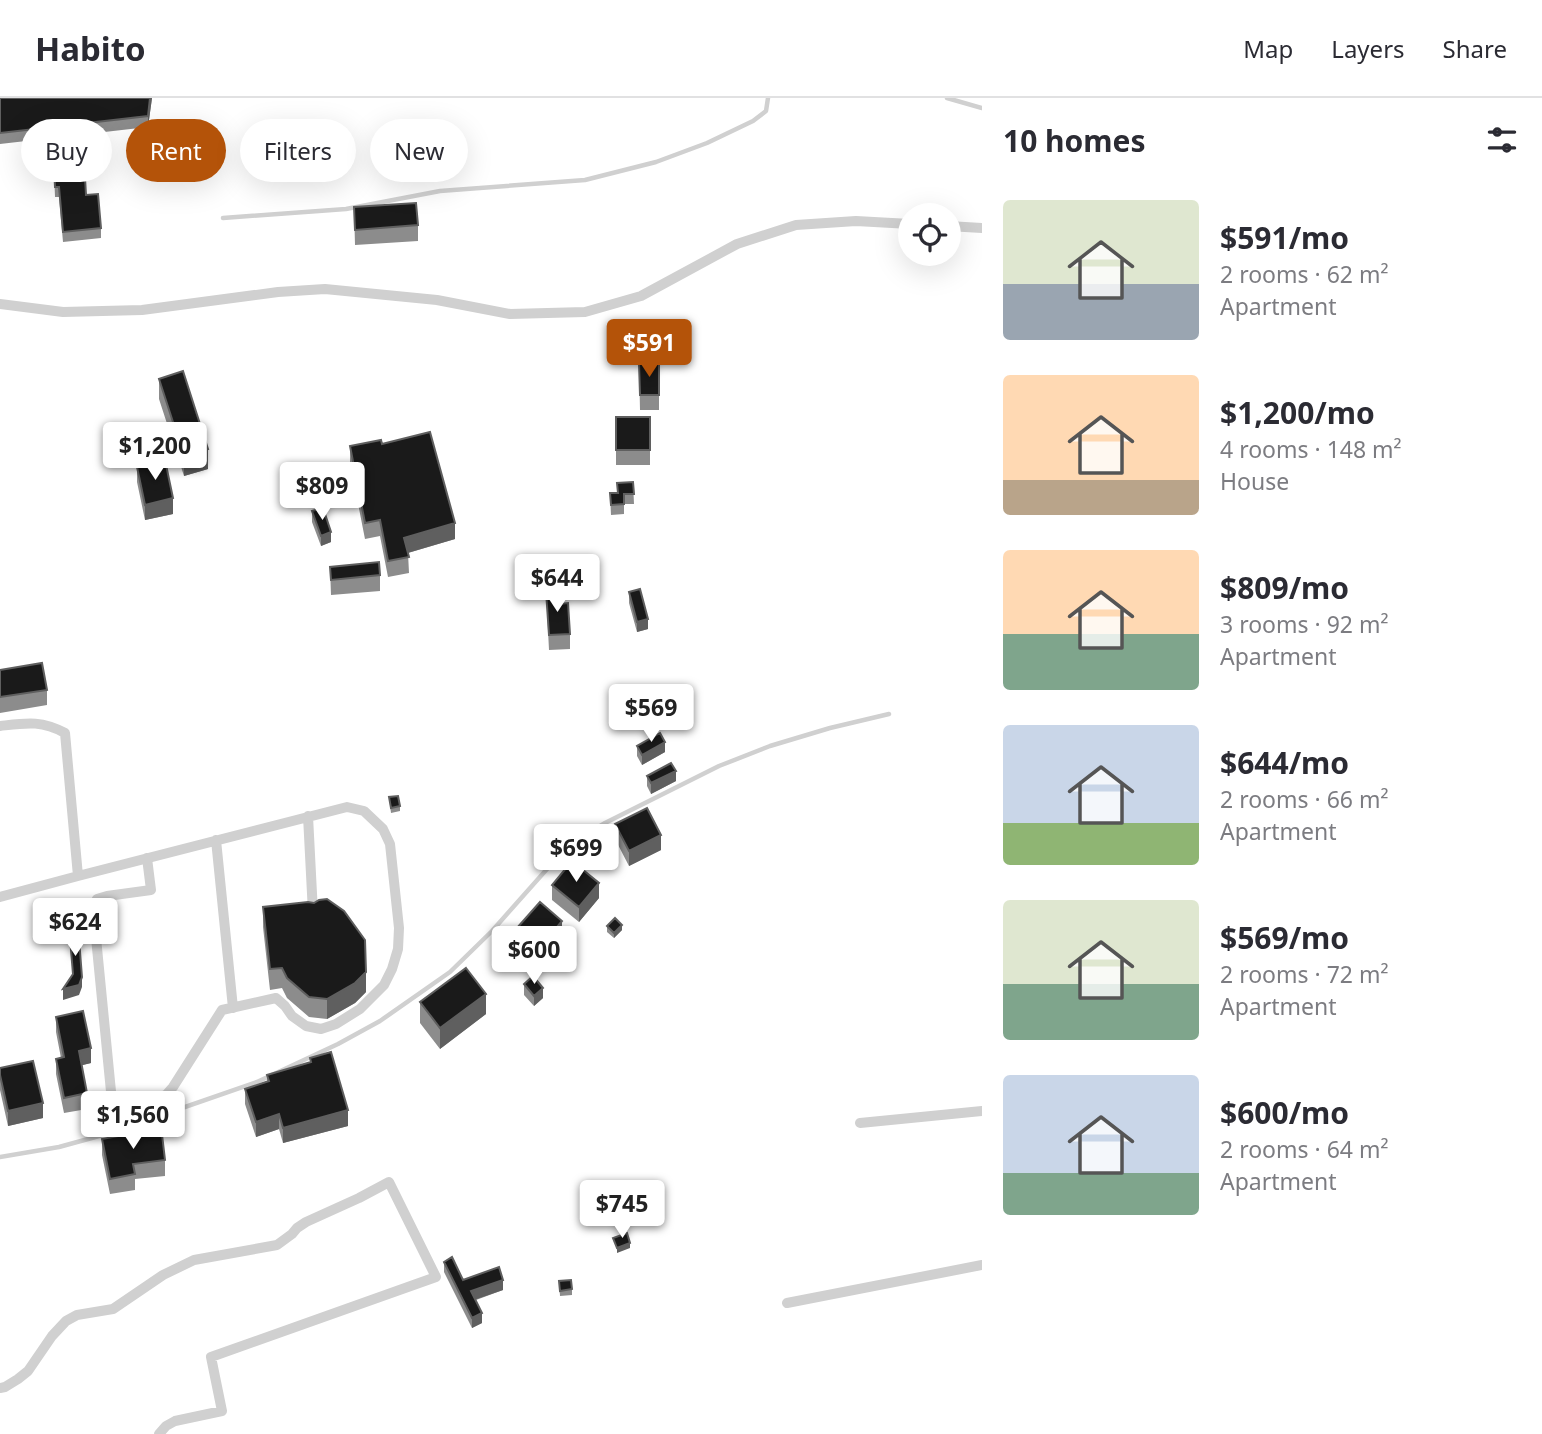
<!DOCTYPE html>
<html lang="en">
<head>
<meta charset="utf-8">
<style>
  :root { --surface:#fff; --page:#f7f7f7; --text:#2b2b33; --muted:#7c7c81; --line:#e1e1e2; --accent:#b45309 }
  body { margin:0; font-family:"Noto Sans",sans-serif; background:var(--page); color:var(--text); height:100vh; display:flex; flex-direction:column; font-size:26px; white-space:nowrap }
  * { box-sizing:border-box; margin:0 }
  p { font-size:23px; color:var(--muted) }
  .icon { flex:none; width:38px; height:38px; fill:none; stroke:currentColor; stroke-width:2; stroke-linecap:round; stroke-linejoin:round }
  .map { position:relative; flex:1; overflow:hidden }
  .details { display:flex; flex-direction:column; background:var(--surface); width:560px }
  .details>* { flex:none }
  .top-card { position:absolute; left:21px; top:21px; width:665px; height:63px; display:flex; gap:14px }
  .buttons { position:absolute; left:898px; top:105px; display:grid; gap:14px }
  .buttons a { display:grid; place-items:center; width:63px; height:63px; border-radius:50%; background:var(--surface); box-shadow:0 7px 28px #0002; font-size:35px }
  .price { position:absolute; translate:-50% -60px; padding:0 16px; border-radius:7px; background:#fff; color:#222; font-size:23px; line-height:46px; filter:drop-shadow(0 2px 4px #0008) }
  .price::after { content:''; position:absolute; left:50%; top:42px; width:21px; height:16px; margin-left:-10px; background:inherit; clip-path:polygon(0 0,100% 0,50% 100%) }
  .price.active { background:var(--accent); color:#fff }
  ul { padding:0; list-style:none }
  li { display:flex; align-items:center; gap:21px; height:175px; padding:0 21px }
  li span { display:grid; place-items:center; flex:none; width:196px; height:140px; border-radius:7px; color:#555 }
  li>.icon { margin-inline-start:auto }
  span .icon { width:84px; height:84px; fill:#fffc; stroke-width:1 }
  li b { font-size:30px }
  h2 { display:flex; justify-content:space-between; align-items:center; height:84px; padding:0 21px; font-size:30px }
  .tag { padding:0 24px; border-radius:32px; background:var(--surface); box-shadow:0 7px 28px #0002; font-size:24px; line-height:63px }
  .tag.active { background:var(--accent); color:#fff }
  header { display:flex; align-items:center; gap:42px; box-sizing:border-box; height:98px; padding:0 35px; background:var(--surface); border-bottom:2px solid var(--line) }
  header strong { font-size:33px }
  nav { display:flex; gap:38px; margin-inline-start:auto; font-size:24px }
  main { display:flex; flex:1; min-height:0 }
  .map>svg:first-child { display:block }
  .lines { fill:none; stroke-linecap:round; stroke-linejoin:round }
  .service { stroke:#d0d0d0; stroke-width:4.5 }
  .minor { stroke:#d0d0d0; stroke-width:10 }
  .wall { fill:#8c8c8c }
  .shaded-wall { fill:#5f5f5f }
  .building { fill:#1a1a1a; stroke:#5f5f5f; stroke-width:2 }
</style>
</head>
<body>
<header>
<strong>Habito</strong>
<nav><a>Map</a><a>Layers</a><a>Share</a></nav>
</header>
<main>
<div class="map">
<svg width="982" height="1336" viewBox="0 0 982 1336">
  <rect width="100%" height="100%" fill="#fff"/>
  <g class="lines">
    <path class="service" d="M947 0 982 10
      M223 120 346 111 440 93 585 82 656 64 707 45 753 23 766 13 768 0
      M0 1059 59 1049 110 1035 257 984 338 946 380 923 450 874 492 833 563 753 584 738 605 725 719 668 770 648 830 630 889 616"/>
    <path class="minor" d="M948 128 982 130
      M0 206 63 214 142 212 278 194 325 191 437 202 510 216 585 214 641 198 737 146 796 127 856 123 910 126
      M0 628C26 625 41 622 65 635L78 778 0 799
      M308 718 313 815
      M216 742 233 910
      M78 778 347 709 364 713 383 731 390 746 399 830 398 851 392 871 384 887 360 911 336 926 321 931 306 928 292 918 285 908 276 900 222 912 173 989 166 997 113 1014 93 809 97 801 107 798 151 792 147 760
      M860 1025 982 1013
      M787 1205 982 1167
      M0 1290 5 1289 18 1281 28 1273 52 1238 66 1223 77 1217 113 1211 163 1177 194 1162 277 1147 292 1136 297 1130 306 1124 359 1100 389 1084 436 1179 211 1259 222 1313 175 1323 166 1328 159 1336"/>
  </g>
  <path class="wall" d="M0 0H152L148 29 0 46Z
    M53 47 86 97 101 130V140L63 144 59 99H55Z
    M354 109 418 127V143L355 147Z
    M639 265H659V312H640Z
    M159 281 208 371 184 378 159 301Z
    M616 319H650V367H616Z
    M382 346 455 441 408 455 409 475 388 479 380 438 365 441 350 365V348Z
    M137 369 173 416 145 422 137 384Z
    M633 384 634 406H624V416L611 417 610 395H617Z
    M312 413 331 444 321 448 312 424Z
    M330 469 380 477V493L331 497Z
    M546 493 560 506 570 536V551L549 552Z
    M629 494 648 531 637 534 629 505Z
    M0 572 47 592V607L0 615Z
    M637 648 665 654 642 667 637 658Z
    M647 678 676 683 651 696 647 688Z
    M389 699 400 708V713L391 715Z
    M615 726 661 752 629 768 615 741Z
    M552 787 599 800 579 824 552 802Z
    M263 809 366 894 355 905 327 921 309 919 287 900 282 890 270 892 263 829Z
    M607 828 622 832 614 840 607 834Z
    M517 830 562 839 540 865 517 846Z
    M524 886 543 900 534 908 524 897Z
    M420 904 486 916 440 951 420 925Z
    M56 919 91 965 82 967 87 995V1011L64 1015 56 976V961L61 960 56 934Z
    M310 960 348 1028 283 1045 279 1031 256 1039 245 1006V991L267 983V977L310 964Z
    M0 970 43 1020 8 1028 0 992Z
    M102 1041 165 1062V1078L135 1081V1092L110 1096 102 1057Z
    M444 1164 463 1182 503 1192 476 1202 482 1225 472 1230 444 1174Z
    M559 1183 572 1191V1197L560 1198Z"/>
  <path class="shaded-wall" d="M150 0H152L148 29V18Z
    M208 351V371L184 378V358Z
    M173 400V416L145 422V407Z
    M455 425V441L404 456V440Z
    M331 434V444L321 448V438Z
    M648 521V531L637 534V524Z
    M665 644V654L642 667V657Z
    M676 673V683L651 696V685Z
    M661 737V752L629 768V753Z
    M599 785V800L579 824V809Z
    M562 823V839L540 865V850Z
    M622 827V832L614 840V835Z
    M366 874V894L355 905 327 921V901Z
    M82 879V889L79 897 63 902V891Z
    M543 890V900L534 908V898Z
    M486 896V916L440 951V930Z
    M91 950V965L79 968V953Z
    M43 1005V1020L8 1028V1013Z
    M348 1012V1028L283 1045V1030Z
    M279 1016V1031L256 1039V1024Z
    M630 1145V1150L617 1155V1150Z
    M503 1182V1192L471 1203V1193Z
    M482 1215V1225L472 1230V1220Z"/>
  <path class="building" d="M0 0H150L148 18 0 35Z
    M83 45 86 97 98 96 101 130 63 134 59 89H55L53 47Z
    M416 105 418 127 355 132 354 109Z
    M639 265H659V297H640Z
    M183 273 208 351 184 358 159 281Z
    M616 319H650V352H616Z
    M430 334 455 425 404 440 409 459 388 463 380 422 365 425 350 348 381 342 382 346Z
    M165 362 173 400 145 407 137 369Z
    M633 384 634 396H624V406L611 407 610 395H618L617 385Z
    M323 410 331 434 321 438 312 413Z
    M379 464 380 477 331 482 330 469Z
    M640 491 648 521 637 524 629 494Z
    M559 492 560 506 568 505 570 536 549 537 546 493Z
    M42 565 47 592 0 599V572Z
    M660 635 665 644 642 657 637 648Z
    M671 665 676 673 651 685 647 678Z
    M398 698 400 708 391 710 389 699Z
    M647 710 661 737 629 753 615 726Z
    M572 763 599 785 579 809 552 787Z
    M327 801 344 813 365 842 366 874 355 885 327 901 309 899 287 880 282 870 270 871 263 809 308 804 314 805 319 802Z
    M540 804 562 823 540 850 517 830Z
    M615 820 622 827 614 835 607 828Z
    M69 828H78L82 879 79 887 63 891 73 876Z
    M466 870 486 896 440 930 420 904Z
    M533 878 543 890 534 898 524 886Z
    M83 913 91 950 79 953 87 995 64 1000 56 961 64 959 56 919Z
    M331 954 348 1012 283 1030 279 1016 256 1024 245 991 269 983 267 977 311 964 310 960Z
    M33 963 43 1005 8 1013 0 977V970Z
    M161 1028 165 1062 133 1066 135 1076 110 1081 102 1041 135 1035V1031Z
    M627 1135 630 1145 617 1150 613 1140Z
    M452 1159 463 1182 499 1169 503 1182 471 1193 482 1215 472 1220 444 1164Z
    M571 1182 572 1191 560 1193 559 1183Z"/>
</svg>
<div class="buttons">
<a><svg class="icon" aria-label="locate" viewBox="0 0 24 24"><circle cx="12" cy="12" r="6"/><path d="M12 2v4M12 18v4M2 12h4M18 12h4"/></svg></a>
</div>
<b class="price active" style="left:649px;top:281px">$591</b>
<b class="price" style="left:155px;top:384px">$1,200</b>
<b class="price" style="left:322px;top:424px">$809</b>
<b class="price" style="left:557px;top:516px">$644</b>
<b class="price" style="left:651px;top:646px">$569</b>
<b class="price" style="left:576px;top:786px">$699</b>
<b class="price" style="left:75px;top:860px">$624</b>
<b class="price" style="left:534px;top:888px">$600</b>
<b class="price" style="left:133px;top:1053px">$1,560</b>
<b class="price" style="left:622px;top:1142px">$745</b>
<div class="top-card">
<a class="tag">Buy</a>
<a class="tag active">Rent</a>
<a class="tag">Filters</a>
<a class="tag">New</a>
</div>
</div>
<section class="details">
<h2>10 homes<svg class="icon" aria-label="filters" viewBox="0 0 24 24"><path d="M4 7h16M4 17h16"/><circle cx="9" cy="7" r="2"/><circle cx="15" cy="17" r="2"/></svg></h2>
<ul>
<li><span style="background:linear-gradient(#dfe7d0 60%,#9aa5b1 0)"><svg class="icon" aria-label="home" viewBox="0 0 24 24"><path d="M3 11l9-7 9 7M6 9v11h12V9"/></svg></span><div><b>$591/mo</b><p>2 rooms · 62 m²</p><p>Apartment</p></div></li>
<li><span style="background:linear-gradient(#ffd9b3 75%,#b9a48a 0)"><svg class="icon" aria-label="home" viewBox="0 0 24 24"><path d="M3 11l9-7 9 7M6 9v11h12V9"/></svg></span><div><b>$1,200/mo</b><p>4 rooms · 148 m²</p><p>House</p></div></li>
<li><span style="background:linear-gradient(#ffd9b3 60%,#7fa58c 0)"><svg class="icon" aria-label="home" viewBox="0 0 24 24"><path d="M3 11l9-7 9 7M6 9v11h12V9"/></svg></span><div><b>$809/mo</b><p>3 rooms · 92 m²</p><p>Apartment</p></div></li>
<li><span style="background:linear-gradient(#c9d6e8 70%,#8fb573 0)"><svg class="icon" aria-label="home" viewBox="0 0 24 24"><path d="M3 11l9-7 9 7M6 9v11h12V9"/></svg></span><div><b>$644/mo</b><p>2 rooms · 66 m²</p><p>Apartment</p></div></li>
<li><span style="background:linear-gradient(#dfe7d0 60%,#7fa58c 0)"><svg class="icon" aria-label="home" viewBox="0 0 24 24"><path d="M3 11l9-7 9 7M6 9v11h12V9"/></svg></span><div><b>$569/mo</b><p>2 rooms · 72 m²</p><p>Apartment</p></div></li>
<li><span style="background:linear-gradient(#c9d6e8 70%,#7fa58c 0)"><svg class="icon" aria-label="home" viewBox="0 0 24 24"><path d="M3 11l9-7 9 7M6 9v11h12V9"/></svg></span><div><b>$600/mo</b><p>2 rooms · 64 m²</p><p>Apartment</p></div></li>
</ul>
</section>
</main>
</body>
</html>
